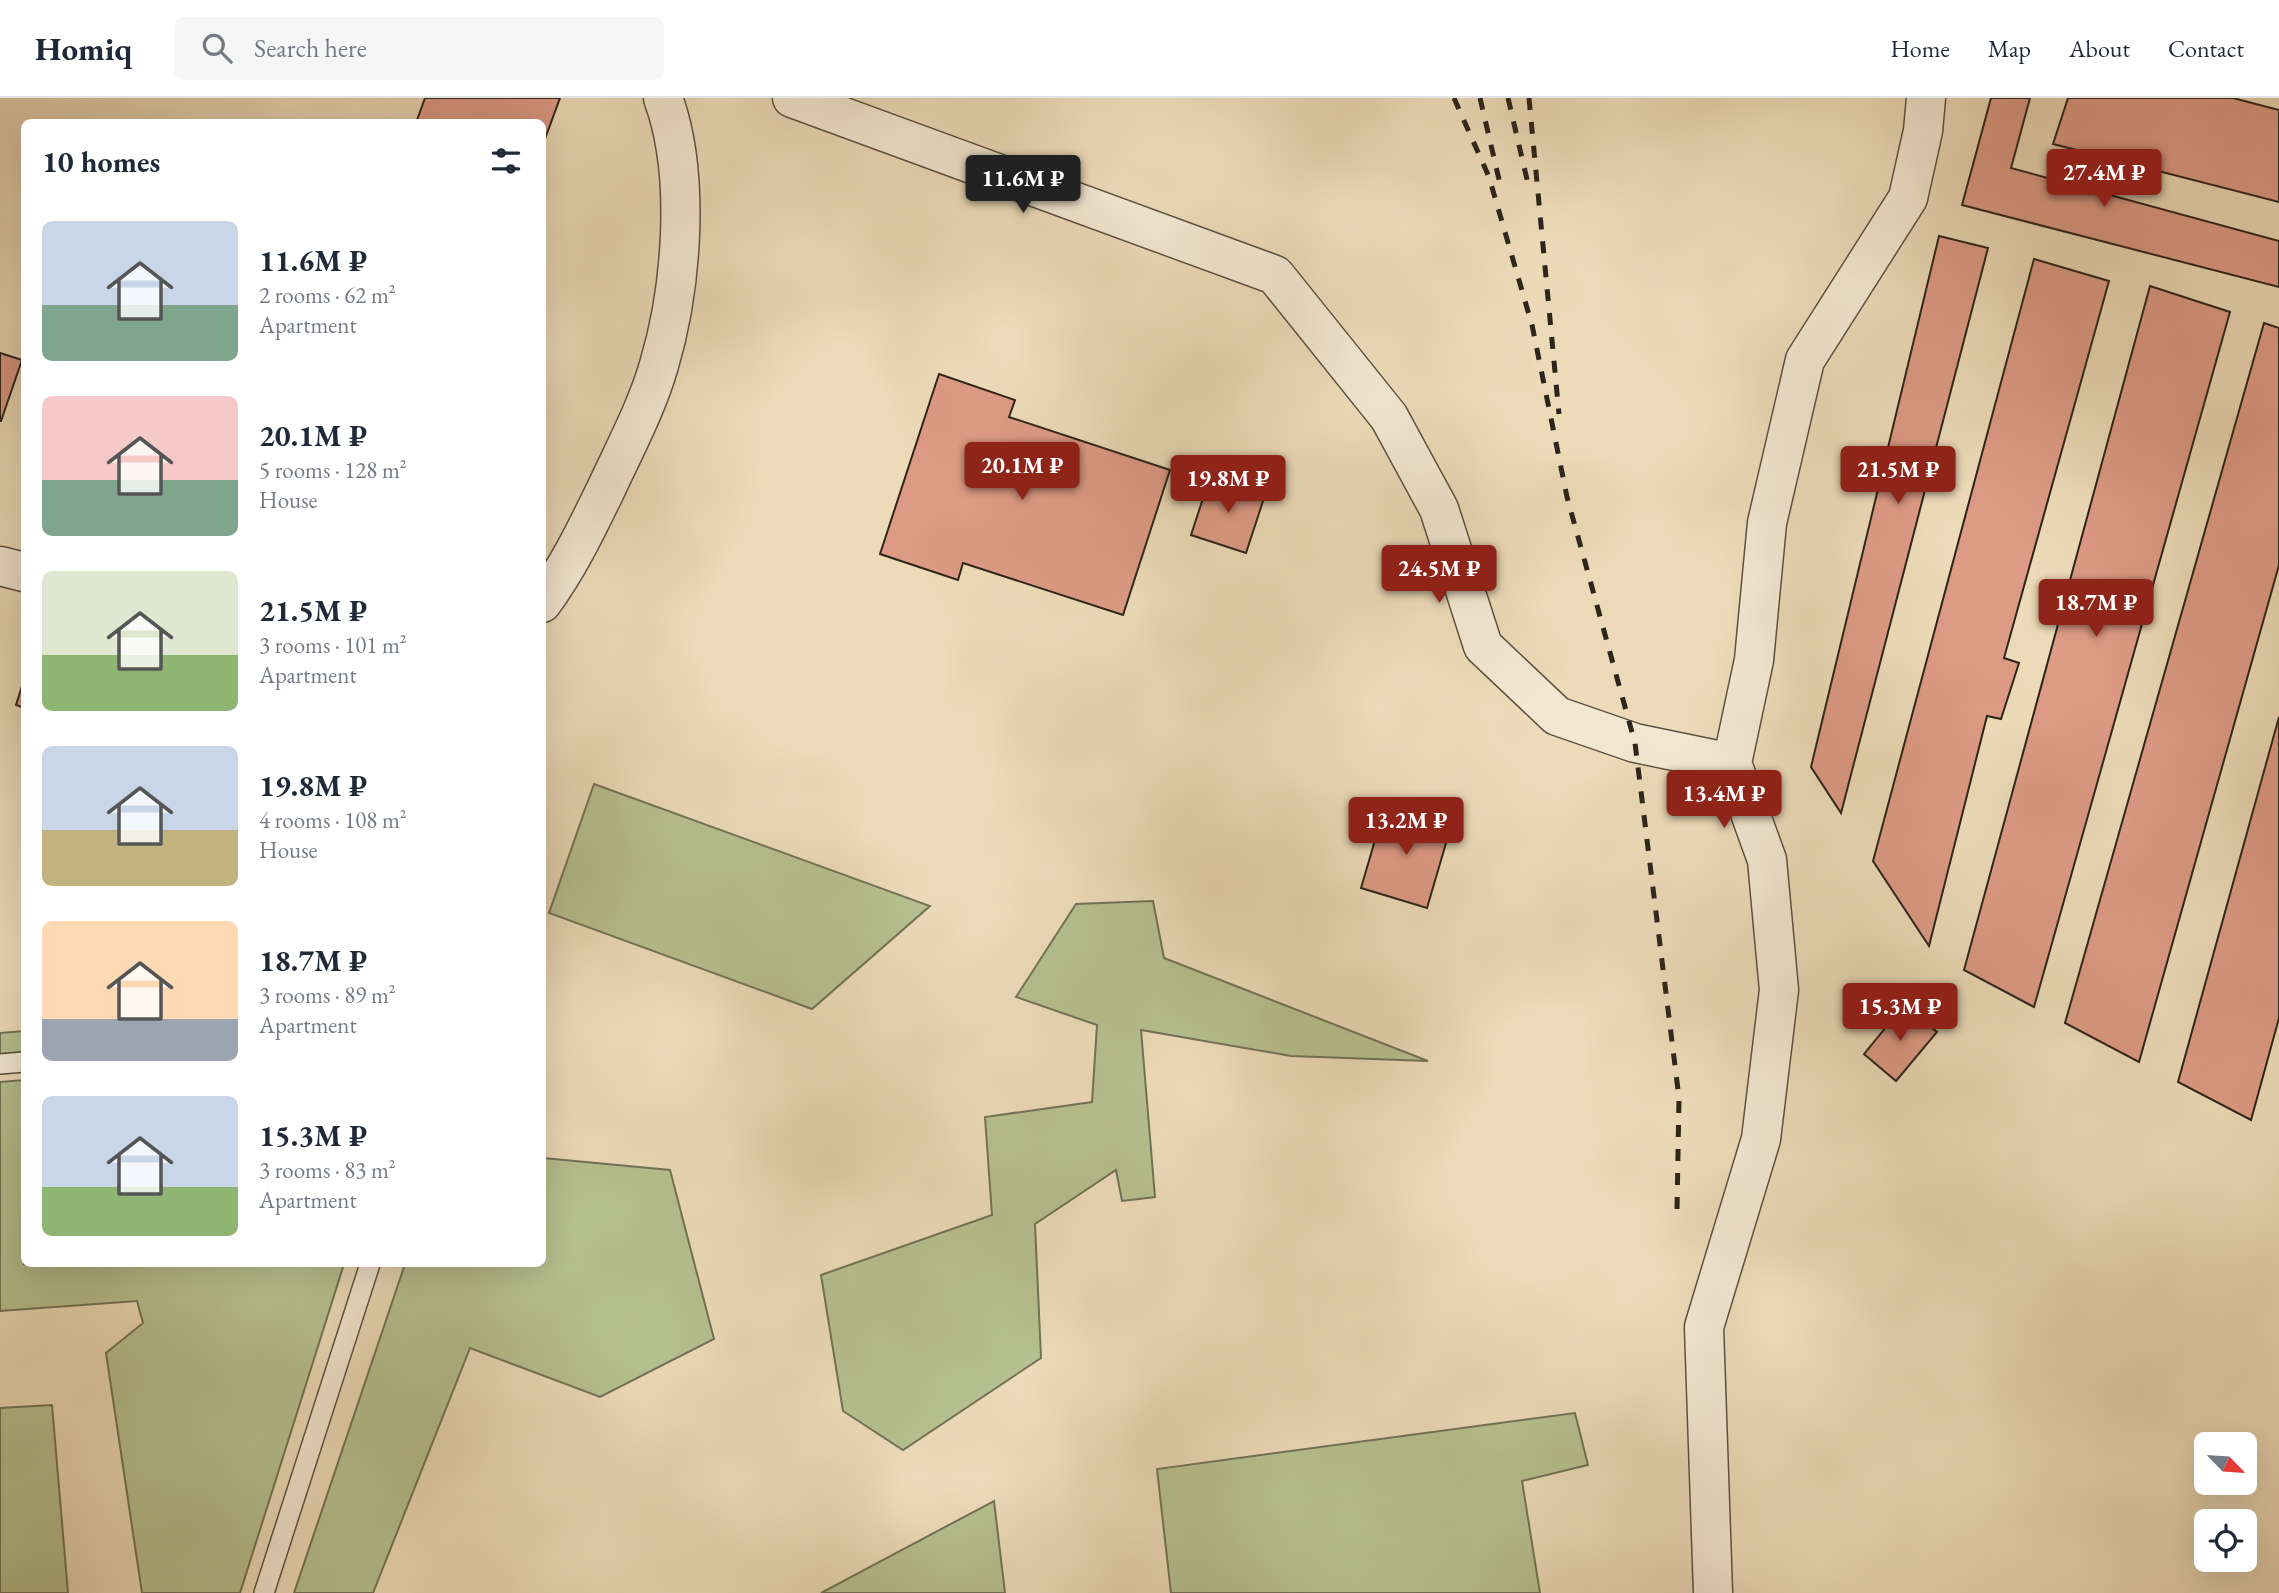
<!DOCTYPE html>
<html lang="en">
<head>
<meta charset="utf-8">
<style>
  :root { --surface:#fff; --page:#f6f6f7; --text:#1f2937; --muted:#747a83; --line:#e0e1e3; --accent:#8f2418 }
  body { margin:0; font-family:"EB Garamond",serif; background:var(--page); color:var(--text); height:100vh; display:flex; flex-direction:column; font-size:26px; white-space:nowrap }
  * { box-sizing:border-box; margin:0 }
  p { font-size:23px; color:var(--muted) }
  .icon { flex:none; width:38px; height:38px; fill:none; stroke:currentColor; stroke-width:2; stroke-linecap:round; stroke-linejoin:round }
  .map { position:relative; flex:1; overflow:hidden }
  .sheet { position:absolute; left:21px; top:21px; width:525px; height:1148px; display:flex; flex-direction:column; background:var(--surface); border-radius:10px; box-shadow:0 7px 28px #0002 }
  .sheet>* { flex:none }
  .needle { width:46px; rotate:115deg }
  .controls { position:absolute; left:2194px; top:1334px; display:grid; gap:14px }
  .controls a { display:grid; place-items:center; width:63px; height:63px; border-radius:10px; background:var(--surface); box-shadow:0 7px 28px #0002; font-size:35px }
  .price { position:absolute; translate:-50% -60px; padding:0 16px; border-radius:7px; background:var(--accent); color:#fff; font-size:23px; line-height:46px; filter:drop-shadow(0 2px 4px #0008) }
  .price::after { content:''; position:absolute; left:50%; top:42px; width:21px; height:16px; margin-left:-10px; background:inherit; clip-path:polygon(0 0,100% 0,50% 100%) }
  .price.active { background:#222; color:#fff }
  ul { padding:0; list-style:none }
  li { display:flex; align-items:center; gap:21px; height:175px; padding:0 21px }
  li span { display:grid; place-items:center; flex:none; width:196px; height:140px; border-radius:10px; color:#555 }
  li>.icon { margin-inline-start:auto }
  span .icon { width:84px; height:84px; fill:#fffc; stroke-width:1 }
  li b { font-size:30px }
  h2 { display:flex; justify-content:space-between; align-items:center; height:84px; padding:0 21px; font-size:30px }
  header { display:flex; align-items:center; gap:42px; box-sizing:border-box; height:98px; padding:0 35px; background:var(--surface); border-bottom:2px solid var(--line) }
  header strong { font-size:33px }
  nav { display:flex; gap:38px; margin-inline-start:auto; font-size:24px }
  .search { width:490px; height:63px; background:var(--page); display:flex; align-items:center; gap:18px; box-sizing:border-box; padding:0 24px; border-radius:10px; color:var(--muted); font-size:26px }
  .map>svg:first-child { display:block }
  .green { fill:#b6c090; stroke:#727256; stroke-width:2 }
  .building { fill:#dd9a85; stroke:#2d251b; stroke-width:2 }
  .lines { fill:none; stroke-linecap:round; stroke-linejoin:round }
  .service-casing { stroke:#5d5242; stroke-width:22 }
  .minor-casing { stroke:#5d5242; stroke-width:41 }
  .service { stroke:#f3e7d1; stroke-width:19 }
  .minor { stroke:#f3e7d1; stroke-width:38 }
  .rail { stroke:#2d251b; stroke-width:5; stroke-dasharray:12 12; stroke-linecap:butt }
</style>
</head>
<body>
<header>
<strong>Homiq</strong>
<div class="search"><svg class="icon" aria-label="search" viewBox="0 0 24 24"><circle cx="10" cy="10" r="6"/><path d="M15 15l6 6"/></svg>Search here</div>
<nav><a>Home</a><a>Map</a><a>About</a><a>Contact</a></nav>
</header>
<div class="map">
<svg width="2279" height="1495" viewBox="0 0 2279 1495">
  <rect width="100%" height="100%" fill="#ecdab8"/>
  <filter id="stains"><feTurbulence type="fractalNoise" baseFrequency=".00286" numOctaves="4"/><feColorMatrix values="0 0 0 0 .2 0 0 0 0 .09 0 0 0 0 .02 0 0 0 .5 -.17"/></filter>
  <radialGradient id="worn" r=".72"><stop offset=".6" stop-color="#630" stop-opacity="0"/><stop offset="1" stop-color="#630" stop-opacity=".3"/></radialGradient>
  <path class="green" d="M594 686 930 808 812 911 549 815Z
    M1153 803 1164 860 1428 963 1291 958 1141 932 1155 1099 1122 1103 1116 1072 1035 1126 1041 1260 903 1352 843 1313 821 1177 992 1117 985 1019 1092 1004 1097 927 1016 899 1076 806Z
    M24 933V954L0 956V935Z
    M24 982V1166H344L240 1495H142L106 1255 143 1225 137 1203 0 1213V984Z
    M543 1060 670 1072 714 1241 600 1299 470 1250 373 1495H294L405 1166H542Z
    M52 1307 68 1495H0V1310Z
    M1575 1315 1588 1367 1522 1383 1540 1495H1171L1157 1371Z
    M994 1403 1005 1495H821Z"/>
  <path class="building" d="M425 0H560L542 49V24L417 22Z
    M1991 0H2030L2011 70 2279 143V189L1962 107Z
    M2068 0H2233L2279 12V104L2053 46Z
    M1939 138 1988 150 1841 715 1811 669Z
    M2034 161 2109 183 2004 560 2019 565 2001 621 1987 618 1929 848 1873 763Z
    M2150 188 2230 214 2034 909 1964 872Z
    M2264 225 2279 230V467L2139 964 2065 925Z
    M0 255 22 262 1 323H0Z
    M939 276 1015 302 1009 319 1170 372 1123 517 963 465 958 482 880 456Z
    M1210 379 1265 397 1246 455 1191 437Z
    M24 582V610L16 607Z
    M2279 619V920L2251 1022 2178 984Z
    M1385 708 1451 728 1427 810 1361 790Z
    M1904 907 1937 934 1896 983 1864 956Z"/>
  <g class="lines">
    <g class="service-casing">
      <path id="service" d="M0 966 24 964
        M264 1495 370 1166"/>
    </g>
    <g class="minor-casing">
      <path id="minor" d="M792 0 1275 177 1389 319 1439 411 1483 548 1557 618 1635 645 1732 665
        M0 468 24 474
        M542 505C569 468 587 430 607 389 625 350 647 309 659 267 682 190 691 76 663 0
        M1713 1495 1704 1229 1761 1041 1779 892 1767 762 1732 665 1754 562 1767 425 1805 262 1908 100 1923 33 1926 0"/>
    </g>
    <use href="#service" class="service"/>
    <use href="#minor" class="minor"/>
    <path class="rail" d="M1454 0 1489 79 1532 227 1567 399 1635 645 1679 1000 1677 1112
      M1480 0 1501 90
      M1508 0 1529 90
      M1529 0 1559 316"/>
  </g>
  <rect width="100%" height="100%" filter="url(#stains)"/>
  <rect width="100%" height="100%" fill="url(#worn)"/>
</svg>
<div class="controls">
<a><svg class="needle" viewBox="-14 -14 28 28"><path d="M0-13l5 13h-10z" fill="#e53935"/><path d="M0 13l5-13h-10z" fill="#747a83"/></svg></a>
<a><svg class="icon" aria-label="locate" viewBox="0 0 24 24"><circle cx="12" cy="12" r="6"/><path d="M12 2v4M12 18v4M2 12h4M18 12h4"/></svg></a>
</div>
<b class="price" style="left:2104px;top:111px">27.4M ₽</b>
<b class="price active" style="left:1023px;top:117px">11.6M ₽</b>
<b class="price" style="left:1022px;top:404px">20.1M ₽</b>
<b class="price" style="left:1898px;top:408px">21.5M ₽</b>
<b class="price" style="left:1228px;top:417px">19.8M ₽</b>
<b class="price" style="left:1439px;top:507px">24.5M ₽</b>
<b class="price" style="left:2096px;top:541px">18.7M ₽</b>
<b class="price" style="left:1724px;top:732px">13.4M ₽</b>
<b class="price" style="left:1406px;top:759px">13.2M ₽</b>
<b class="price" style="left:1900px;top:945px">15.3M ₽</b>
<section class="sheet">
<h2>10 homes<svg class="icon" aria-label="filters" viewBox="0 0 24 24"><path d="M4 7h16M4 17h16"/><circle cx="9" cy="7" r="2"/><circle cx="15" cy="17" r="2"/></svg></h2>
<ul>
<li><span style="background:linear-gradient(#c9d6e8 60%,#7fa58c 0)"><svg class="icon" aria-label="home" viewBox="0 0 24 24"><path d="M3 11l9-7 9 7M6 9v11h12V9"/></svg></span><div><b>11.6M ₽</b><p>2 rooms · 62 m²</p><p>Apartment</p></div></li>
<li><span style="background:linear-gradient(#f6c9c9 60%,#7fa58c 0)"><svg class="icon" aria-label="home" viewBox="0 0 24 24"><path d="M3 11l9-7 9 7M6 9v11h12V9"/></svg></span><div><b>20.1M ₽</b><p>5 rooms · 128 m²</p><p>House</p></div></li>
<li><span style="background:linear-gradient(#dfe7d0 60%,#8fb573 0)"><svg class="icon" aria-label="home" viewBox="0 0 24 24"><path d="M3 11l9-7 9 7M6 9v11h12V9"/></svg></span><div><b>21.5M ₽</b><p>3 rooms · 101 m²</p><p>Apartment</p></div></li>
<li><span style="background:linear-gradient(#c9d6e8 60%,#c2b280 0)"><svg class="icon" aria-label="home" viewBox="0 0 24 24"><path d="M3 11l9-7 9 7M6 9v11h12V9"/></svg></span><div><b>19.8M ₽</b><p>4 rooms · 108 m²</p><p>House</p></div></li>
<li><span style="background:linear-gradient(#ffd9b3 70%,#9aa5b1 0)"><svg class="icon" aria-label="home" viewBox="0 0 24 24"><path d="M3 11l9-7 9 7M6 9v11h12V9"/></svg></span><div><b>18.7M ₽</b><p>3 rooms · 89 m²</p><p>Apartment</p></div></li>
<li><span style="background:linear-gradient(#c9d6e8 65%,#8fb573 0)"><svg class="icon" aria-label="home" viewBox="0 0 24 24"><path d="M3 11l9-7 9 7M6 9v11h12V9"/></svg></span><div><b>15.3M ₽</b><p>3 rooms · 83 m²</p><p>Apartment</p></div></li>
</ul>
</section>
</div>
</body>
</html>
